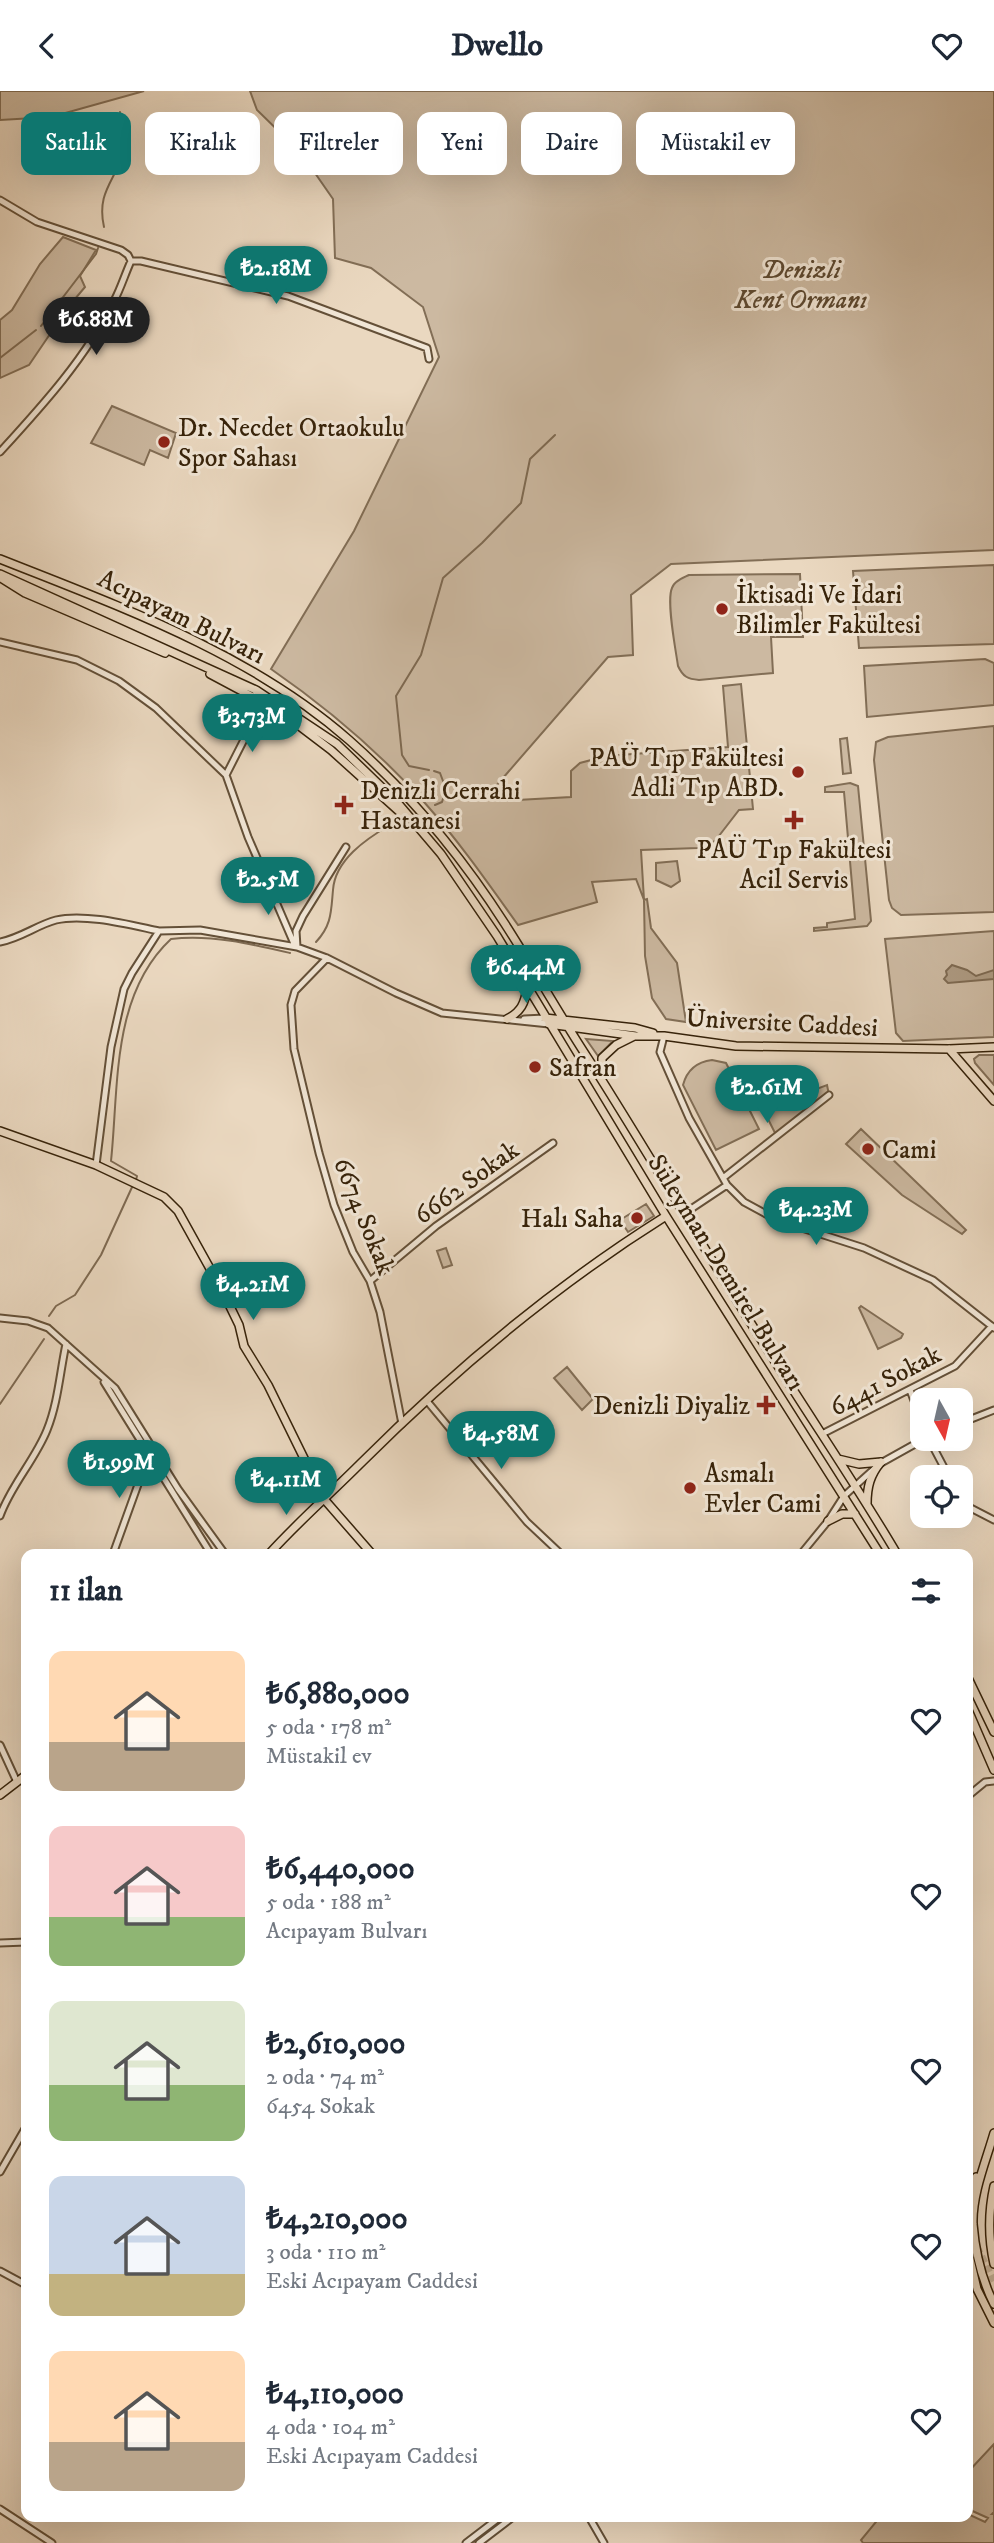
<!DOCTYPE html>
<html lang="tr">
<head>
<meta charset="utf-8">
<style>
  :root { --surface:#fff; --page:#f6f6f7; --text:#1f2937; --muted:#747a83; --accent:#0f766e }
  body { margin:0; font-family:"IM FELL DW Pica",serif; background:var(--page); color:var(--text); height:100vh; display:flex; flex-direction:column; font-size:26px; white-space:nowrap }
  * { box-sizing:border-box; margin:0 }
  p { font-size:23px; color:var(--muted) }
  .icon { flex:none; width:38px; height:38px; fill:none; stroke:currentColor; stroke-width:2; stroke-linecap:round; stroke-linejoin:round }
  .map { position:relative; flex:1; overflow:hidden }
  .panel { position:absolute; left:21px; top:1458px; width:952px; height:973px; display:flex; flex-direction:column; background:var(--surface); border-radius:14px; box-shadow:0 7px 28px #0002 }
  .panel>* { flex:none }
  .hud { position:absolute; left:21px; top:21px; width:952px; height:63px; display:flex; gap:14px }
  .needle { width:46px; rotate:172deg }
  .buttons { position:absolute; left:910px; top:1297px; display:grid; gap:14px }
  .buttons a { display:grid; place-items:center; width:63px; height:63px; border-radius:14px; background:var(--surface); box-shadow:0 7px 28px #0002; font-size:35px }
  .price { position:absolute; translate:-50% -60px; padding:0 16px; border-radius:24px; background:var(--accent); color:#fff; font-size:23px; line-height:46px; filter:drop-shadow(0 2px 4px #0008) }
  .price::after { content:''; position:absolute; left:50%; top:42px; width:21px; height:16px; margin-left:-10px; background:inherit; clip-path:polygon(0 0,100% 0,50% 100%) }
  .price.selected { background:#222; color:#fff }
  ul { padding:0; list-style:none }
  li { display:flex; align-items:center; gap:21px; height:175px; padding:0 28px }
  li span { display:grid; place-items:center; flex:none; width:196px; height:140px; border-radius:14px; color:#555 }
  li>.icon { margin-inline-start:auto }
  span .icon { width:84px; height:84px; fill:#fffc; stroke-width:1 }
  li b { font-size:30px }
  h2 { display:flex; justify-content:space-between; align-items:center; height:84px; padding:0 28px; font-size:30px }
  .pill { padding:0 24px; border-radius:14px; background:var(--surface); box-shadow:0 7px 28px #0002; font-size:24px; line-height:63px }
  .pill.selected { background:var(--accent); color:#fff }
  header { display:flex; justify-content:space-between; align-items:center; height:91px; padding:0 28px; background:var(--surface); font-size:32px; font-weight:700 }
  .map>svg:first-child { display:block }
  .green { fill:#ccb9a1; stroke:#826e56; stroke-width:2 }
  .water { fill:#ad9a82; stroke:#7e6a52; stroke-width:2 }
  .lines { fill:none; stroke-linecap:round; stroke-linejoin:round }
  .stream { stroke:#7e6a52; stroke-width:2 }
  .major-tunnel { stroke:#c6b49c; stroke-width:7; stroke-dasharray:7 3.5; stroke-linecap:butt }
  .minor-casing { stroke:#645038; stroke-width:9 }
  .major-casing { stroke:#37230a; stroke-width:10 }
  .minor { stroke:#f1e6d6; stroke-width:5 }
  .major { stroke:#ead8c0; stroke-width:7 }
  .poi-dot { fill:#8f2418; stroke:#f1e6d6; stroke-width:2.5 }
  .labels { text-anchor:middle; stroke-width:6; stroke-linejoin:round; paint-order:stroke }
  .park-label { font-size:26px; font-style:italic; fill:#5c4830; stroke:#f1e6d6 }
  .poi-label { font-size:26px; fill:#37230a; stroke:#f1e6d6; text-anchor:start }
  .street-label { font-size:26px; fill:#37230a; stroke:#f1e6d6 }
</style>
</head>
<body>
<header><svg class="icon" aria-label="back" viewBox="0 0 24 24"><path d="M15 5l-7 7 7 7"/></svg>Dwello<svg class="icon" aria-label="heart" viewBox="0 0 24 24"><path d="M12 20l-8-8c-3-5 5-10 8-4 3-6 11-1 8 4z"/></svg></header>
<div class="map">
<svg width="994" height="2452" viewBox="0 0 994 2452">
  <rect width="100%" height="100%" fill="#ead8c0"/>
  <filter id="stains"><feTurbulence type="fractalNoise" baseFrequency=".00286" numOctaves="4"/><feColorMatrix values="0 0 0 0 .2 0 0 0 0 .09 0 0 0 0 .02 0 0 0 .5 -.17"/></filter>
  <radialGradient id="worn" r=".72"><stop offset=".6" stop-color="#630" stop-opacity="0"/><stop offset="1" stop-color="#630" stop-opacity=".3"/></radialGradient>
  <path class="green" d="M0 0H144L51 26 0 29Z
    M250 0H994V459L671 473 631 504 633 564 608 566 496 695 500 710 571 706V680L580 672 606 665 728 656 723 595 741 593 753 718 739 719 715 750 698 757 641 759 644 809 647 808 651 837 677 872 686 931 666 928 652 907 645 865 644 809 636 788 592 791 597 811 518 834C488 792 458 749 424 711 379 661 326 616 271 578L354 440 439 266 423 216 371 177 335 167 333 108 301 62 257 19Z
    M63 146 96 159 80 185 85 196 69 215 29 274 0 287V229L12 219 40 173Z
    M112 315 176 342 168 367 150 359 144 374 91 352Z
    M994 474V553L859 557 853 480Z
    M800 483 803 546H771L773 582 699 589C688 588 683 586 678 575 676 560 666 510 672 497 674 490 683 487 689 484Z
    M985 568 994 572V614L867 626 864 575Z
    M994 635V821L901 824 892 817 889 809 874 669 876 651 888 646Z
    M847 647 851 682 843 683 840 648Z
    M850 692 858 695 871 830 867 835 814 840V837L827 836V832L855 828 844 701H825V696Z
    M677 770 680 790 671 796 656 789V772Z
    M994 840V946L903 950 896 942 885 848Z
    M586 948 613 950 598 965Z
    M979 964H994V994L975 972 974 968Z
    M712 969 726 972 759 1038 716 1059 683 994C687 979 696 971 712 969Z
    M827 994 829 1004 776 1044 763 1018Z
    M861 1038 966 1139 962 1143 902 1104 846 1053Z
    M646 1113 654 1125 628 1141 620 1129Z
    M446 1157 452 1174 443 1177 437 1160Z
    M861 1215 903 1243 901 1247 878 1258 859 1217Z
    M567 1276 593 1308 582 1319 554 1287Z
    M994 2353V2421L992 2423H994V2452H863L861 2449 880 2426H968V2423L985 2431 988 2427 968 2418V2381Z"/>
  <path class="water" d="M952 874 967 879 976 885 994 879V888L948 892 944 888 947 884 946 880Z"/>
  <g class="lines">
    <path class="stream" d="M104 136C96 100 116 90 124 59 127 48 121 32 120 21
      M41 235 96 163 98 157
      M0 267 36 239
      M429 679 409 675 402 664 396 605 421 564 443 487 482 452 521 412 530 368 555 344
      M434 680 440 682 446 698 442 711 435 714
      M316 851C332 834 331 820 333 799 335 769 366 748 390 734
      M136 1089 137 1085 111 1070C119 995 111 904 171 848 210 843 252 853 290 862
      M49 1225 56 1215 75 1204 101 1164 133 1094
      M0 1313 44 1248"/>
    <path class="major-tunnel" d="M977 2156 994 2190"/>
    <g class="minor-casing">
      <path id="minor" d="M0 109 37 131 121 159 128 164 131 170C125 183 121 197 114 210 86 267 42 315 0 361
        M131 170H141L288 205 427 257 429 268
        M0 551 77 569 119 590 156 617 226 684 248 746 295 855
        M254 629 263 624 280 621
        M226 684 254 629 256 599
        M0 851C21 847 37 834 56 829 85 822 130 834 159 840
        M297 856 296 840 303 825 346 756
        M327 867 295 900 291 914 294 958 319 1062 334 1114 353 1161 370 1190 380 1221 402 1333
        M524 928 545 927
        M664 945 660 961 689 1027 727 1094 744 1111 777 1129 864 1157 933 1189 994 1237
        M96 1074 111 956 124 898 132 882 159 840 200 839 297 856 327 867 396 902 442 922 549 933
        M723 1087 829 1004
        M685 1122 727 1094
        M370 1190 436 1135 553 1052
        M0 1227 28 1230 48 1237 115 1297 178 1398 225 1463
        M104 1291 211 1463
        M910 1299 922 1331
        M427 1310 527 1431 561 1463
        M961 1332 994 1319
        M822 1343 955 1275 992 1235
        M929 1348 949 1386
        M881 1372 924 1348
        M961 1412 994 1429
        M0 1425C11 1394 35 1369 47 1339 58 1312 60 1281 66 1253
        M113 1463 149 1363
        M801 1463 828 1430 844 1405 874 1378
        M0 1654 17 1691
        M968 1705 985 1691 994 1690
        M0 1852 26 1851
        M0 2081 26 2036
        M0 2180 26 2194
        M968 2185 969 2188
        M0 2418 52 2452
        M589 2426 604 2452
        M466 2452 500 2426
        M479 2452 513 2426"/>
    </g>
    <g class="major-casing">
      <path id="major" d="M0 468C121 516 250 562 349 649 409 702 462 766 505 833 534 878 560 925 589 969 651 1066 709 1167 771 1264 813 1331 857 1395 897 1463
        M0 483 256 599 337 653 396 710 441 763 497 845 666 1125 880 1463
        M1 487 25 502 165 562
        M210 583 281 621 331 659 403 724
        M545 927 635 937 653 942
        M507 928C521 921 525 912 527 897
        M549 933 636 945H664L736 955 949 958 994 956
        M949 958 994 1010
        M602 986V967L616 954 634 945
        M0 1040 96 1074 164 1106 178 1120 223 1201 239 1234 244 1255 268 1294 324 1408 372 1463
        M838 1368 859 1373 881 1371
        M867 1413C867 1396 870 1384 881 1371
        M828 1430 842 1423H855
        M269 1463C298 1431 330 1403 360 1373 452 1281 556 1194 666 1125
        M968 1587 994 1641
        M968 1619 994 1679
        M0 1704 26 1684
        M994 2042C986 2070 972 2103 973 2133 975 2159 982 2189 994 2213
        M994 2095C988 2122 988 2146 994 2173
        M969 2164 977 2198 994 2232
        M970 2165 969 2114 976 2086"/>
    </g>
    <use href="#minor" class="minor"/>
    <use href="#major" class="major"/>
  </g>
  <g class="poi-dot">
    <circle cx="164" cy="351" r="7"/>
    <circle cx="722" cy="518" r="7"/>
    <circle cx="798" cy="681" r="7"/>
    <path d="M340.5 703.5h7v7h7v7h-7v7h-7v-7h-7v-7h7z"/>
    <path d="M790.5 718.5h7v7h7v7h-7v7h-7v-7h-7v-7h7z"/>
    <circle cx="535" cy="976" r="7"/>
    <circle cx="868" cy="1058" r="7"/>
    <circle cx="637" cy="1127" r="7"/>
    <path d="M762.5 1303.5h7v7h7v7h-7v7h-7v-7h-7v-7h7z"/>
    <circle cx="690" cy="1397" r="7"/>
  </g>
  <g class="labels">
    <g class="park-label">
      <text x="801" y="187">Denizli<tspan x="801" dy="30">Kent Ormanı</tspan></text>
    </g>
    <g class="poi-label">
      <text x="178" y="345">Dr. Necdet Ortaokulu<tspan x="178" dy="30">Spor Sahası</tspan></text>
      <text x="736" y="512">İktisadi Ve İdari<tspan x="736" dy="30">Bilimler Fakültesi</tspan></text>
      <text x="784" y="675" text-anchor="end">PAÜ Tıp Fakültesi<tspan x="784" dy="30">Adli Tıp ABD.</tspan></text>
      <text x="360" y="708">Denizli Cerrahi<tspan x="360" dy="30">Hastanesi</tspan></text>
      <text x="794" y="767" text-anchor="middle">PAÜ Tıp Fakültesi<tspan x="794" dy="30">Acil Servis</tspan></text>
      <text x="549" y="985">Safran</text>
      <text x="882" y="1067">Cami</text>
      <text x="623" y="1136" text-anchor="end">Halı Saha</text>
      <text x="750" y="1323" text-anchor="end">Denizli Diyaliz</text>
      <text x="704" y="1391">Asmalı<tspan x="704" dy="30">Evler Cami</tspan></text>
    </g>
    <g class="street-label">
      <text transform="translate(182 525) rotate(26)" y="9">Acıpayam Bulvarı</text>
      <text transform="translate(782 931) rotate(3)" y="9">Üniversite Caddesi</text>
      <text transform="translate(466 1091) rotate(-36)" y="9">6662 Sokak</text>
      <text transform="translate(365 1125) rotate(68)" y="9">6674 Sokak</text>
      <text transform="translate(727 1181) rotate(58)" y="9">Süleyman Demirel Bulvarı</text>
      <text transform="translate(885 1289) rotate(-28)" y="9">6441 Sokak</text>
    </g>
  </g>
  <rect width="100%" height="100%" filter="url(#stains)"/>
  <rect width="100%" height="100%" fill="url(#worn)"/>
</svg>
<div class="buttons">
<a><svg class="needle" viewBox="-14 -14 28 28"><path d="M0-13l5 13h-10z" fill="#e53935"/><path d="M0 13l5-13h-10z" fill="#747a83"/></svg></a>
<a><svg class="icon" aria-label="locate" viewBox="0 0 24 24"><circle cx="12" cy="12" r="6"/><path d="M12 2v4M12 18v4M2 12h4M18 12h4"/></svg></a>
</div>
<b class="price" style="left:276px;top:215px">₺2.18M</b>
<b class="price selected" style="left:96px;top:266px">₺6.88M</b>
<b class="price" style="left:252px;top:663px">₺3.73M</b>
<b class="price" style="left:268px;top:826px">₺2.5M</b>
<b class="price" style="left:526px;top:914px">₺6.44M</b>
<b class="price" style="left:767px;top:1034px">₺2.61M</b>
<b class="price" style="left:816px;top:1156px">₺4.23M</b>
<b class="price" style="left:253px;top:1231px">₺4.21M</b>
<b class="price" style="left:501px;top:1380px">₺4.58M</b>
<b class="price" style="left:119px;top:1409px">₺1.99M</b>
<b class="price" style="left:286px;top:1426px">₺4.11M</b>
<div class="hud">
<a class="pill selected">Satılık</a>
<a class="pill">Kiralık</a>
<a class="pill">Filtreler</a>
<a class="pill">Yeni</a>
<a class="pill">Daire</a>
<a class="pill">Müstakil ev</a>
</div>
<section class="panel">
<h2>11 ilan<svg class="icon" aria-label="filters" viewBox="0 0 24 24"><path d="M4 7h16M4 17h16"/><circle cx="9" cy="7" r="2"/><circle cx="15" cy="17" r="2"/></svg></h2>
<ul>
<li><span style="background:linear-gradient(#ffd9b3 65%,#b9a48a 0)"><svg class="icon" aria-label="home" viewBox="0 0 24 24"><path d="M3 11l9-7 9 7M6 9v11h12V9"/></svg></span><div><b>₺6,880,000</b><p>5 oda · 178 m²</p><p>Müstakil ev</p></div><svg class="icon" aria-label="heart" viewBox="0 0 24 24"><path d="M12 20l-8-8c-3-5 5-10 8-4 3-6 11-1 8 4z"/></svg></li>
<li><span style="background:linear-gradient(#f6c9c9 65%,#8fb573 0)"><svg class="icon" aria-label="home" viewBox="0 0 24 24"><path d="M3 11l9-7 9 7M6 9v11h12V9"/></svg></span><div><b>₺6,440,000</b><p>5 oda · 188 m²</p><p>Acıpayam Bulvarı</p></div><svg class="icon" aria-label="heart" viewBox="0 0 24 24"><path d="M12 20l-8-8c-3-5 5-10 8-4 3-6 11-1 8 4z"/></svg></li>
<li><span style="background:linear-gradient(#dfe7d0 60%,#8fb573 0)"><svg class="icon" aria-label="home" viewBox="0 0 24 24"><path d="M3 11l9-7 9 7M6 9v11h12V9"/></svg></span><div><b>₺2,610,000</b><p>2 oda · 74 m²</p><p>6454 Sokak</p></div><svg class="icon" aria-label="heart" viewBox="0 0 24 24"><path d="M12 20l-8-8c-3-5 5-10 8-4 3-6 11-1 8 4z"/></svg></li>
<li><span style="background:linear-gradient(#c9d6e8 70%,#c2b280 0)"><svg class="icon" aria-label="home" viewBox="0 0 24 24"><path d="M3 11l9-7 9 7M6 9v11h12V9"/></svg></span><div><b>₺4,210,000</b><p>3 oda · 110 m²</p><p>Eski Acıpayam Caddesi</p></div><svg class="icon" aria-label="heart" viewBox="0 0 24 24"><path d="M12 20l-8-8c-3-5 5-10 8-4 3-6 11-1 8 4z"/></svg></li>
<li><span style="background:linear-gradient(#ffd9b3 65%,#b9a48a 0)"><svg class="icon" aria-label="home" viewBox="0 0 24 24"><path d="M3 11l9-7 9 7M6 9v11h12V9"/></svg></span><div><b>₺4,110,000</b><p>4 oda · 104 m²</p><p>Eski Acıpayam Caddesi</p></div><svg class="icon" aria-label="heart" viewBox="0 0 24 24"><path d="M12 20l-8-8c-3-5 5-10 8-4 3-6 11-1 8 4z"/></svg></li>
</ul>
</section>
</div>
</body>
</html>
